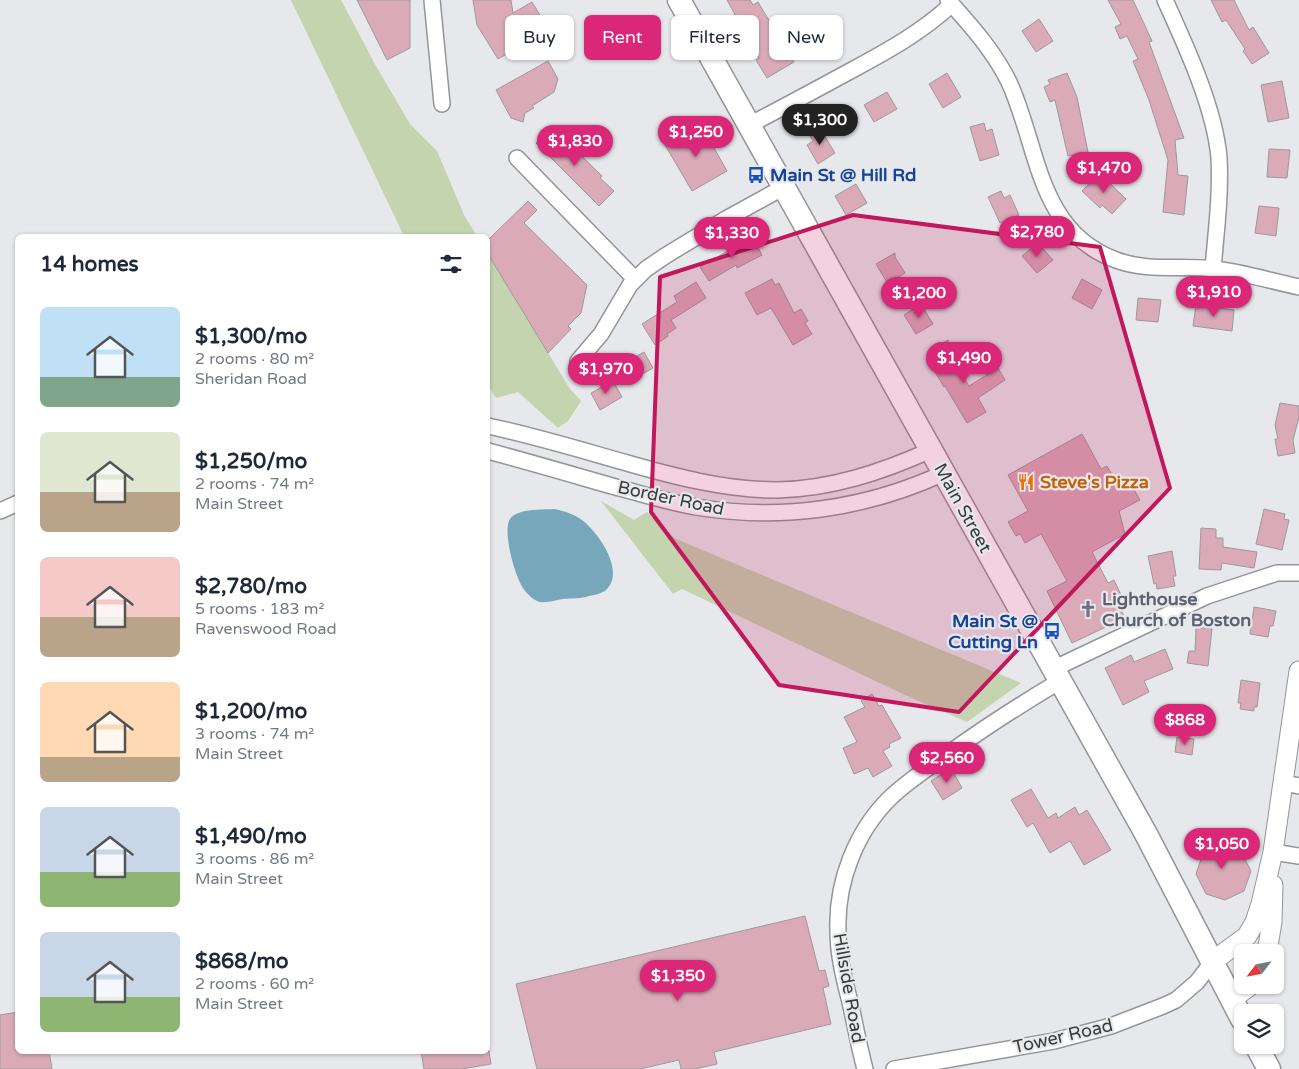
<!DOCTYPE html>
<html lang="en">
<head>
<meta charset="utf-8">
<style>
  :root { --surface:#fff; --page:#f6f6f7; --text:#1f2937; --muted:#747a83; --accent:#db2777 }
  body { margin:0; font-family:"Varela Round",sans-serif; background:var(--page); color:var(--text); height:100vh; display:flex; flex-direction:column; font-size:19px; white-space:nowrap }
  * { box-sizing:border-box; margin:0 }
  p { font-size:16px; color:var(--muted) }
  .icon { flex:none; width:28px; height:28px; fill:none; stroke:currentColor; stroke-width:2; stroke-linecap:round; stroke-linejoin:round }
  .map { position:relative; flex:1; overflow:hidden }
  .side { position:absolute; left:15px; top:234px; width:475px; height:820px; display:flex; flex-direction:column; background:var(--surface); border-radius:8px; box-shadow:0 1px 4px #0004 }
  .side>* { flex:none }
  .top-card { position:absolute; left:505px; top:15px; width:475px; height:45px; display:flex; gap:10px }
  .needle { width:32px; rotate:238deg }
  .buttons { position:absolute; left:1234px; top:944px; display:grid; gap:10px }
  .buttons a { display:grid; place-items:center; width:50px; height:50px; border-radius:8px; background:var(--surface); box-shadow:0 1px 4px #0004; font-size:25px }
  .price { position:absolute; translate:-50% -42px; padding:0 11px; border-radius:18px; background:var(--accent); color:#fff; font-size:16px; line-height:32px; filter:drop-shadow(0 1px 2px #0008) }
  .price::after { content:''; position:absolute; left:50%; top:30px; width:15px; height:11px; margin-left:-8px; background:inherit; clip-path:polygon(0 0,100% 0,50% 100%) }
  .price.current { background:#222; color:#fff }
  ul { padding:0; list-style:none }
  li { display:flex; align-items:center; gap:15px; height:125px; padding:0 25px }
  li span { display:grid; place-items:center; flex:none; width:140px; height:100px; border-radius:8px; color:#555 }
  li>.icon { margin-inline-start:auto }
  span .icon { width:60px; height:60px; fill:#fffc; stroke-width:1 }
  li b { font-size:21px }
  h2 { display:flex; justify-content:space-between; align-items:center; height:60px; padding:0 25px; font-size:21px }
  .pill { padding:0 18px; border-radius:8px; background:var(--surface); box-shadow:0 1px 4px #0004; font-size:18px; line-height:45px }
  .pill.current { background:var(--accent); color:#fff }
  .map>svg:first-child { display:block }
  .green { fill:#c4d4ae }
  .water { fill:#77a7bb }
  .building { fill:#daaab8; stroke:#9d999a }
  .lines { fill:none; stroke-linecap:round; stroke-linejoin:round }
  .minor-casing { stroke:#949598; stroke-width:18 }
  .tertiary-casing { stroke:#949598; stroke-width:21 }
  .secondary-casing { stroke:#949598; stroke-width:25 }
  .minor { stroke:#fff; stroke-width:15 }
  .tertiary { stroke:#fff; stroke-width:19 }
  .secondary { stroke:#fff; stroke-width:22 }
  .marked { fill:#c2185b; fill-opacity:0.2; stroke:#c2185b; stroke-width:4; stroke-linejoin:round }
  .labels { text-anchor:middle; stroke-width:4.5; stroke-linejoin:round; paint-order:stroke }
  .transit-label { font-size:18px; font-weight:bold; fill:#164399; stroke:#e7e8eb; text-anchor:start }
  .food-label { font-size:18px; font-weight:bold; fill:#c56008; stroke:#e7e8eb; text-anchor:start }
  .street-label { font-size:18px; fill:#39393a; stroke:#e7e8eb }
  .worship-label { font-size:18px; font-weight:bold; fill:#5b616d; stroke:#e7e8eb; text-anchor:start }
</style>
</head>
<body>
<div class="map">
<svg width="1299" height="1069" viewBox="0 0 1299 1069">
  <rect width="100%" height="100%" fill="#e7e8eb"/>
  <path class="green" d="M291 0H341L376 66 410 124 437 151 465 217 477 236H404Z
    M488 254 570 389 581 401 568 421 558 428 518 392 496 398 488 385Z
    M601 501 634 520 647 512 676 539 1021 683 967 722 905 695 682 589 673 594Z"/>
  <path class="water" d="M554 509C564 511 574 514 582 520 598 532 625 570 607 589 603 593 595 595 589 596 581 599 572 598 563 599 556 600 548 603 540 602 534 601 526 593 523 588 515 576 502 531 510 519 518 508 542 510 554 509Z"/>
  <path class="building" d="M357 0H410V48L387 60Z
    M473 0H511L513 13 532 2 549 30 498 59 477 25Z
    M727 0H750L753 5 758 2 794 62 767 78 756 60 759 58Z
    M1108 0H1133L1152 41 1149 42 1184 138 1175 140 1178 175 1188 176 1184 215 1163 212 1168 160 1149 100 1133 61 1138 59 1127 36 1120 39 1115 27 1121 24Z
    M1211 0H1234L1249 30 1253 27 1269 53 1252 64 1243 51 1245 49 1226 20 1222 22Z
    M1039 19 1053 41 1036 52 1022 31Z
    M548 61 558 79 554 92 532 106 534 108 525 113 523 122 511 118 496 90Z
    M947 73 961 97 943 108 929 84Z
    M1067 73 1077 97 1088 152 1068 156 1055 100 1050 102 1044 87 1050 84 1048 80Z
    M1282 81 1289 118 1268 122 1261 85Z
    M887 92 897 109 874 122 864 105Z
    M984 123 986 131 992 129 999 155 980 161 970 127Z
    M701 125 727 171 692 191 665 145Z
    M819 127 835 153 818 164 807 145 813 141 808 133Z
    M550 129 559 138 561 136 602 176 600 178 614 191 599 206 536 143Z
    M1269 149 1290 150 1287 178 1267 177Z
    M1099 173 1126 199 1112 214 1102 205 1100 208 1082 191Z
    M856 184 867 203 846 215 835 196Z
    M1001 191 1004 198 1010 195 1019 215 1000 223 988 197Z
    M528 201 537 210 524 223 587 285 581 313 568 326 571 329 548 353 488 254V240Z
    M1259 206 1279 208 1276 236 1255 233Z
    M752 237 762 255 737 268 736 265 709 281 700 267Z
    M1038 243 1053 260 1037 273 1022 256Z
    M895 253V257L905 273 888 284 876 264Z
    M772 279 775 285 779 283 794 313 801 309 808 321 805 323 812 334 793 345 771 308 757 315 745 293Z
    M1082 279 1102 290 1092 309 1072 298Z
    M696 282 706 298 671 320 676 328 667 334 668 336 655 345 642 324 677 302 674 296Z
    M1138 298 1161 300 1158 322 1136 320Z
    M921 304 933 324 916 334 904 315Z
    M1196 305 1234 310 1232 331 1193 326Z
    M948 340 953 352 956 350 955 365 969 386 998 368 1005 380 978 398 986 412 967 423 945 386 944 387 931 365 942 359 935 348Z
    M644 352 653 368 630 381 621 365Z
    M613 381 622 397 600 410 591 393Z
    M1280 403 1299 406V417L1293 440 1295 453 1278 456 1275 439H1278L1275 425Z
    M1082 434 1101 469 1107 466 1119 487 1129 481 1140 500 1119 511 1125 534 1092 552 1108 583 1114 580 1122 597 1116 600 1125 618 1072 643 1047 591 1067 581 1041 534 1025 543 1020 534 1016 536 1008 522 1028 511 1008 475Z
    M1264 509 1285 514 1284 519 1289 520 1282 550 1256 544Z
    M1201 528 1216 529V538H1223V547L1257 552 1254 568 1222 563 1221 570 1199 569Z
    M1172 551 1176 576H1173L1175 586 1157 589 1156 583 1154 584 1148 556Z
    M1254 607 1276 611 1273 626H1270L1268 637 1250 634Z
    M1196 627 1212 629 1208 666 1187 663 1189 651H1195Z
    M1165 649 1173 669 1144 681 1149 692 1123 705 1105 668 1131 655 1134 662Z
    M1241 680 1260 683 1257 707H1254V711L1240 709 1241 703H1238Z
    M872 694 879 706 882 705 901 738 889 744 890 747 883 751 892 766 873 777 868 768 854 774 843 748 857 742 844 717 865 707 861 701Z
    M1177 737 1194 739 1192 755 1175 752Z
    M951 768 962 788 943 800 931 781Z
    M1031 789 1048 818 1056 813 1058 818 1075 807 1079 815 1087 810 1111 850 1084 865 1070 841 1050 853 1033 823 1027 827 1011 800Z
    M1209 832 1215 844 1241 852 1251 871 1244 891 1225 900 1206 894 1196 874 1203 853 1196 839Z
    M805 916 819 971 825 970 829 986 823 988 831 1024 714 1052 717 1064 695 1069H681L679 1060 640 1069H537L516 984Z
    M18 1012V1051H49L52 1069H0V1015Z
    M421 1051H489L491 1064 462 1069H424Z"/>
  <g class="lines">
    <g class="minor-casing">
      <path id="minor" d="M432 0 442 104
        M948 0C971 26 994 51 1009 82 1039 147 1037 231 1116 260 1148 272 1181 265 1214 269 1242 272 1271 281 1299 287
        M1165 0C1186 46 1215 109 1219 158 1221 195 1216 232 1213 269
        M749 125C784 107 819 88 854 69 889 50 922 32 952 4
        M517 158 635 279
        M578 361 601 334 630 285 646 269 665 256 726 219 784 187
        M488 426C535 436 581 450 627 463 676 477 726 490 777 490 831 489 882 472 931 450
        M488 451C529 462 570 474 612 486 639 493 667 502 696 507 781 521 866 509 944 473
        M0 511 18 503
        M1053 669 1207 596 1277 573H1299
        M1283 783 1299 786
        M1273 852 1299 856
        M865 1069C859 1047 855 1024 850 1002 844 979 838 955 838 931 836 882 856 831 891 797 909 780 931 766 952 751 987 726 1023 703 1060 681
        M894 1069 1054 1041 1111 1026 1163 1006 1176 1000 1197 982 1213 961"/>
    </g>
    <g class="tertiary-casing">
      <path id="tertiary" d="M1267 952 1272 922 1273 885
        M1213 961 1247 936 1255 922 1261 904 1273 852 1299 671
        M1232 999 1251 985"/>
    </g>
    <g class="secondary-casing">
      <path id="secondary" d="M679 0 1146 834 1242 1019
        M1256 1045 1269 1069"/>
    </g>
    <use href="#minor" class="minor"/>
    <use href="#tertiary" class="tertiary"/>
    <use href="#secondary" class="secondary"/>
  </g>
  <path class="marked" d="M853 215 1100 247 1170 488 959 712 779 685 651 512 660 277Z"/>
  <defs>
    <g id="bus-bare" transform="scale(1.35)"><path d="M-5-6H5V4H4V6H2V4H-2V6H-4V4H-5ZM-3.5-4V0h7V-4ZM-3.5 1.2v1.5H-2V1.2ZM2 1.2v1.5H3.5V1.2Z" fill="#1a4fb4" stroke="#e7e8eb" stroke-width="2.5" paint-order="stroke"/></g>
    <g id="restaurant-bare" transform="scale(1.35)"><path d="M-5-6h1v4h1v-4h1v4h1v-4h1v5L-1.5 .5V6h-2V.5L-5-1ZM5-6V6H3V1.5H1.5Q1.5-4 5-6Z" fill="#e8710a" stroke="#e7e8eb" stroke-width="2.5" paint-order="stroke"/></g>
    <g id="church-bare" transform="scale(1.35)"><path d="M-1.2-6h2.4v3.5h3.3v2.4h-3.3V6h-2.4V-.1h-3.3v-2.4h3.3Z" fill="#6b7280" stroke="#e7e8eb" stroke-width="2.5" paint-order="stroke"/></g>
  </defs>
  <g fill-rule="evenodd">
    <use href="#bus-bare" x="756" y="175"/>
    <use href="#restaurant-bare" x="1026" y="482"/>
    <use href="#church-bare" x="1088" y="609"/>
    <use href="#bus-bare" x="1052" y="631"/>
  </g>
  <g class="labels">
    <g class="transit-label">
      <text x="770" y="181">Main St @ Hill Rd</text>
      <text x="1038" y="627" text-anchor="end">Main St @<tspan x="1038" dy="21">Cutting Ln</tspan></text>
    </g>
    <g class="food-label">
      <text x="1040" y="488">Steve's Pizza</text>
    </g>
    <g class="street-label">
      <text transform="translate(671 498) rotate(12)" y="6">Border Road</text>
      <text transform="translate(963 508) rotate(61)" y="6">Main Street</text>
      <text transform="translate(849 988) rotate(80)" y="6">Hillside Road</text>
      <text transform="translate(1063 1036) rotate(-13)" y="6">Tower Road</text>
    </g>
    <g class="worship-label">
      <text x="1102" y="605">Lighthouse<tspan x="1102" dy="21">Church of Boston</tspan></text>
    </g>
  </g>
</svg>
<div class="buttons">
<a><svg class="needle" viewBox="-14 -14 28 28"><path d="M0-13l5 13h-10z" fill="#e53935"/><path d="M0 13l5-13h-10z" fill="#747a83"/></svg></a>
<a><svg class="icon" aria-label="layers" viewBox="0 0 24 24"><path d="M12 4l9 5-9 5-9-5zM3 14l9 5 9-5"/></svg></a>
</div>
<b class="price current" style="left:820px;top:146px">$1,300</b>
<b class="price" style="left:696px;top:158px">$1,250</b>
<b class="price" style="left:575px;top:167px">$1,830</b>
<b class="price" style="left:1104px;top:194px">$1,470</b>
<b class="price" style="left:1037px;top:258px">$2,780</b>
<b class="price" style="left:732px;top:259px">$1,330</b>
<b class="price" style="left:1214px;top:318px">$1,910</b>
<b class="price" style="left:919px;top:319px">$1,200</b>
<b class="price" style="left:964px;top:384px">$1,490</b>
<b class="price" style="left:606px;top:395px">$1,970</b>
<b class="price" style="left:1185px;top:746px">$868</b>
<b class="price" style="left:947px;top:784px">$2,560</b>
<b class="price" style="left:1222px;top:870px">$1,050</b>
<b class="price" style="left:678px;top:1002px">$1,350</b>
<div class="top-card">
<a class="pill">Buy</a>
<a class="pill current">Rent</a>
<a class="pill">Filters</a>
<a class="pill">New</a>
</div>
<section class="side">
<h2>14 homes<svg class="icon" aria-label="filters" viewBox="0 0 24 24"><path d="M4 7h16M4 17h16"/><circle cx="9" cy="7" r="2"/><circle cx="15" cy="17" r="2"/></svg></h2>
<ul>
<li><span style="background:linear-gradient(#bfe0f5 70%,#7fa58c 0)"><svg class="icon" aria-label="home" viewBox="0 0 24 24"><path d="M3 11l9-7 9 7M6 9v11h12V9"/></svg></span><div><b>$1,300/mo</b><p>2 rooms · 80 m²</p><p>Sheridan Road</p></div></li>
<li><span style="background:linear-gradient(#dfe7d0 60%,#b9a48a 0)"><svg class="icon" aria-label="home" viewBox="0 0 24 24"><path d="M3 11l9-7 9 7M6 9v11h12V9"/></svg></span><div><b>$1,250/mo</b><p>2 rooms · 74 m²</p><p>Main Street</p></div></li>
<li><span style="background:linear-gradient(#f6c9c9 60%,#b9a48a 0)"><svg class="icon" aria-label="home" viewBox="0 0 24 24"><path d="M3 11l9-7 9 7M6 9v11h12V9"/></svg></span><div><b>$2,780/mo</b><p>5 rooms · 183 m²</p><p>Ravenswood Road</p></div></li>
<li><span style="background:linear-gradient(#ffd9b3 75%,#b9a48a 0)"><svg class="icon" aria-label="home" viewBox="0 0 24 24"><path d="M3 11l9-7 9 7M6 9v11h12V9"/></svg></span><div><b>$1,200/mo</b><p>3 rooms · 74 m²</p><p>Main Street</p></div></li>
<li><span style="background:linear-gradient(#c9d6e8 65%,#8fb573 0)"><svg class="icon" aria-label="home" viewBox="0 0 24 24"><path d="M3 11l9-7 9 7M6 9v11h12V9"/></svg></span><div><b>$1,490/mo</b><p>3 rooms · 86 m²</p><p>Main Street</p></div></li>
<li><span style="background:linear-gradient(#c9d6e8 65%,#8fb573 0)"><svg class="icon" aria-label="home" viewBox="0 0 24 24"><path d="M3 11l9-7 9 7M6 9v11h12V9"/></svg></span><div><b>$868/mo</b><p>2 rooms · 60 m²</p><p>Main Street</p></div></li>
</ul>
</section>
</div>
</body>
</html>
